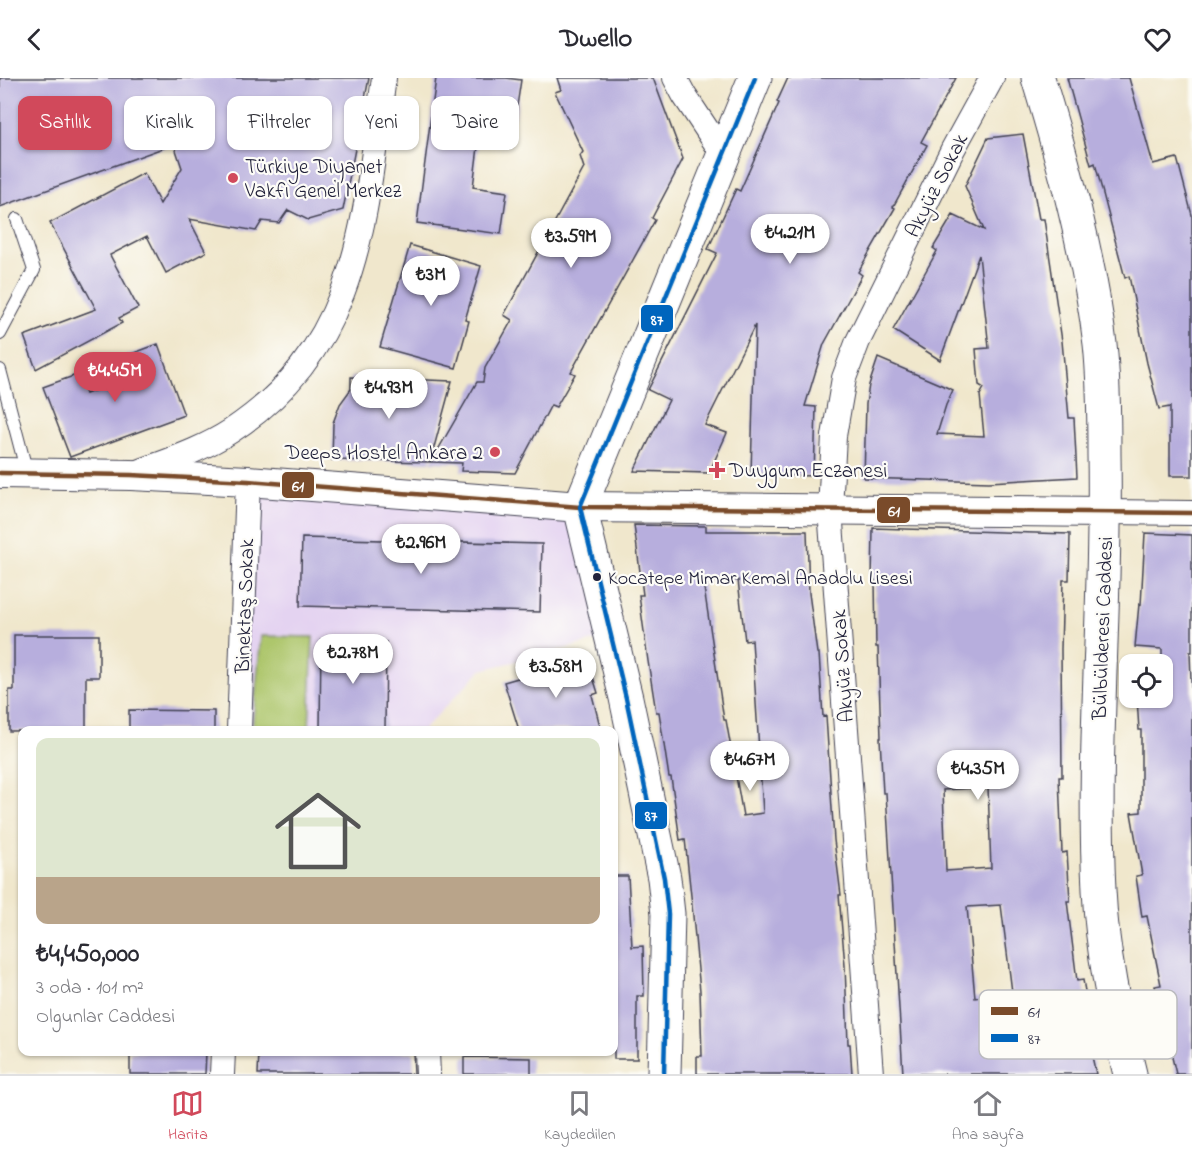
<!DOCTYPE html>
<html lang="tr">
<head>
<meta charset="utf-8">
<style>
  :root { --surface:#fff; --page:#f2f2f3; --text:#2b2b33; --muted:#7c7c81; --line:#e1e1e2; --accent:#d1495b }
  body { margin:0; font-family:"Indie Flower",sans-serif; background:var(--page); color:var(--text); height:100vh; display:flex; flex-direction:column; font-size:22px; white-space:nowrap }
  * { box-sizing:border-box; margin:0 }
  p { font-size:20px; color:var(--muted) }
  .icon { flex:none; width:33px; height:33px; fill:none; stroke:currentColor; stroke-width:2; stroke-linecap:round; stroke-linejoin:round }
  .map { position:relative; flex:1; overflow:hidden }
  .side { position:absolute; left:18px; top:648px; width:600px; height:330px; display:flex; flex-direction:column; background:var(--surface); border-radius:12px; box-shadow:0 2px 4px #0004 }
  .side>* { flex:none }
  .top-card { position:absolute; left:18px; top:18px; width:600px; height:54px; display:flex; gap:12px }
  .buttons { position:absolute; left:1119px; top:576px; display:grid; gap:12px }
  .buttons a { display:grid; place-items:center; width:54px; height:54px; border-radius:12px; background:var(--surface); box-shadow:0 2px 4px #0004; font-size:30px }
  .price { position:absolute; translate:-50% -51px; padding:0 14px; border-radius:21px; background:#fff; color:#222; font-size:20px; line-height:39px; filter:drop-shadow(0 2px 3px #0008) }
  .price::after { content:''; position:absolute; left:50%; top:36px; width:18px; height:14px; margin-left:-9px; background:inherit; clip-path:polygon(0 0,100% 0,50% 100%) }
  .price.selected { background:var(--accent); color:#fff }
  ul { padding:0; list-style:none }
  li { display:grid; align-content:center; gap:12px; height:318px; padding:0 18px }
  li+li { border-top:2px solid var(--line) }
  li span { display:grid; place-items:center; height:186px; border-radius:12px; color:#555 }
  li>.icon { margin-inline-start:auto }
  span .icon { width:108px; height:108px; fill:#fffc; stroke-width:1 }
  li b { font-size:26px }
  .tag { padding:0 21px; border-radius:12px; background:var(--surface); box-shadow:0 2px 4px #0004; font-size:21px; line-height:54px }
  .tag.selected { background:var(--accent); color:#fff }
  header { display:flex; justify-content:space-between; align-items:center; height:78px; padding:0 18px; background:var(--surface); font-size:27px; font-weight:700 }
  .tab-bar { display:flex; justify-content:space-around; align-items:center; height:84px; border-top:2px solid var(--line); background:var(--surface); font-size:16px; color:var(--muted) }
  .tab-bar a { display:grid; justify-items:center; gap:3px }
  .tab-bar .selected { color:var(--accent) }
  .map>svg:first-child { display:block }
  .built { fill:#e4d3f1 }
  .green { fill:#adc66c; stroke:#687454; stroke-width:1.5 }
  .building { fill:#b7aedd; fill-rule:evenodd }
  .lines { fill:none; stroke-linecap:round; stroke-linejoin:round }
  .service-casing { stroke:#414051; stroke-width:14 }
  .minor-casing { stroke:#414051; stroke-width:26 }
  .tertiary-casing { stroke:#414051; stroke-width:32 }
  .secondary-casing { stroke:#414051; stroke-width:35 }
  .service { stroke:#fff; stroke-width:12 }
  .minor { stroke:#fff; stroke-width:24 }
  .tertiary { stroke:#fff; stroke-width:30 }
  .secondary { stroke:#fff; stroke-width:33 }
  .bus-1-casing { stroke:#fdfcf7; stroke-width:9 }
  .bus-2-casing { stroke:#fdfcf7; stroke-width:9 }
  .bus-1 { stroke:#7a4b2a; stroke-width:4.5 }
  .bus-2 { stroke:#0065bd; stroke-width:4.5 }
  .poi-dot { fill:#d1495b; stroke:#fdfcf7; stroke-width:2 }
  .bus-dot { fill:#22223b; stroke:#fdfcf7; stroke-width:2 }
  .labels { text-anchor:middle; stroke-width:4.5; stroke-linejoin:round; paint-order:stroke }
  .bus-label { font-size:20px; fill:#22223b; stroke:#fdfcf7; text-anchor:start }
  .poi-label { font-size:21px; fill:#22223b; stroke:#fdfcf7; text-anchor:start }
  .street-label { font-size:21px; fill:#22223b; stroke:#fdfcf7 }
  .key { fill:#fdfcf7; stroke:#bbbbbf; stroke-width:1.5 }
  .key-label { font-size:16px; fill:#22223b }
  .line-badge { stroke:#fdfcf7; stroke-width:2 }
  .badge-label { font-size:16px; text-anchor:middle; font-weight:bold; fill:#fff }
</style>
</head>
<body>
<header><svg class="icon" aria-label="back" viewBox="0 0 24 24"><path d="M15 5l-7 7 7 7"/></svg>Dwello<svg class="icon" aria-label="heart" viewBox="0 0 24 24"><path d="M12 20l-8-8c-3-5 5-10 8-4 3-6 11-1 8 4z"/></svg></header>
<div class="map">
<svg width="1192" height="996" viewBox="0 0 1192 996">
  <rect width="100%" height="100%" fill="#fdfcf7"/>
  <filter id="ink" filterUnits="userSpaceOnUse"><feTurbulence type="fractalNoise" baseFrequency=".0167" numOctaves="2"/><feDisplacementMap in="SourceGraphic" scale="12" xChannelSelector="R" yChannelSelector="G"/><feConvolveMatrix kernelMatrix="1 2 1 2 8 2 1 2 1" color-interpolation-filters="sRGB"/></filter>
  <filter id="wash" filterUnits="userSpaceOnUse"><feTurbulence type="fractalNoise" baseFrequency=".008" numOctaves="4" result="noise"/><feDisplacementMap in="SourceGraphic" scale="24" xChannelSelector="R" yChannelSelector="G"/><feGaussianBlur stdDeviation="1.35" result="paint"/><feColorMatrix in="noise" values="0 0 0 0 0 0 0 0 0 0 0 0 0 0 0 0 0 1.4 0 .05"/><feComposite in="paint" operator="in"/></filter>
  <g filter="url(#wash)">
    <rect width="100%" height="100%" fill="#f0e7cc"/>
    <path class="built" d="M248 403 580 429 610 559 481 592 423 652H239Z"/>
    <path class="green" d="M261 558 313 559 309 652H252Z"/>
    <g id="blocks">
      <path class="building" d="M0 0H369L343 132 308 142 288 132 279 145 262 143 256 153 189 141 206 174 166 195 147 158 110 177 138 230 119 240 122 245 36 291 24 258 96 231 50 145 144 95 160 126 182 90 174 66 0 129Z
        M436 0H506L521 2 515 41 482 37 473 109 507 114 501 156 417 145Z
        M557 0H653L683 81 652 140 655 142 571 294 575 296 556 329 551 327 515 395 461 393 462 385 431 384 477 304H483L485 290 512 242 504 237 584 90 580 78 583 74 555 14 561 12Z
        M788 0H956L921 64 927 67 893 129 895 130 858 194 862 197 824 266 805 328 816 329 814 398 751 396 755 247 705 347 727 355 709 395 634 393 669 322 648 312 717 175 708 171 736 111 740 113 779 25 777 24Z
        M1067 0H1129L1153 86 1177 80 1192 137V398H1170V329L1159 331 1147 285 1129 198 1125 200 1095 85 1091 87Z
        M1023 56 1039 141H1044L1062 263 1069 340H1074L1077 399 989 404 864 400 866 326 869 307 878 280 953 312 946 327 937 356 984 358 980 317 984 310 979 307 976 271 989 270 979 177 940 282 893 252 937 173 933 170 953 137 984 152 965 108 988 60Z
        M410 167 481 188 465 242 469 243 456 290 380 269Z
        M158 266 184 337 70 379 43 309 79 296 86 316 125 301 118 281Z
        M351 299 452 303 430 384 332 382 333 345 340 326 351 311Z
        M634 447 706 448V453H807L809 515 817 575H819L823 639 826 638 834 762 841 817H839L845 888 848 966H850L852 996H697V978H702L700 913 692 827 685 761 680 762 671 699H669L659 634H656L648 583 639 517H643ZM738 502 745 563 752 562 763 735 743 738 726 642H724L703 503Z
        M873 450 1070 456 1069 502H1063L1061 571 1062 699H1059L1062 775 1067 774 1070 823H1067L1077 903 1083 902 1092 951 1086 952 1096 996H903L886 715H883L880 660H881L878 569H876L875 502H872ZM988 709 991 790 946 793 943 712ZM1001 827 1012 914 975 920 967 829Z
        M1145 455 1192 457V574H1190L1192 630V996H1176L1155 908 1161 907 1147 838 1142 839 1136 798 1142 797 1131 735 1141 734V652H1139L1137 620H1162V571L1135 569 1139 526 1141 527Z
        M302 460 542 466 540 534 300 528Z
        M14 557H99V599H86V652L9 653V612H14Z
        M321 562 386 564 385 652H320Z
        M587 580 598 615 592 617 601 652H519L504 604Z
        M129 632 214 633V652H129Z
        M614 798H628L632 869 643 868 644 918H637V981H614Z
        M130 974H206L205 996H130Z
        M259 974H413L414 996H258Z
        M464 979 531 980V996H464Z"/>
    </g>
  </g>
  <g filter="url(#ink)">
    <use href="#blocks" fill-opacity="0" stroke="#414051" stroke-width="1.5"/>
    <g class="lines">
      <g class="service-casing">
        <path id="service" d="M0 256 34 192 17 141
          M0 292 27 395"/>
      </g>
      <g class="minor-casing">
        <path id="minor" d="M675 0 684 17 723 76
          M136 395C167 383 202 372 231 353 361 267 364 140 384 0
          M1105 434 1192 435
          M239 652 248 403
          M427 974 428 996
          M222 996 223 974
          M871 996 830 431 834 358 844 300 858 263 953 71 992 0"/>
      </g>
      <g class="tertiary-casing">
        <path id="tertiary" d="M0 395 131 397 248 403 580 429 1105 434"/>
      </g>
      <g class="secondary-casing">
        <path id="secondary" d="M1038 0C1064 86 1089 176 1100 266 1104 303 1104 340 1104 377 1107 522 1092 667 1099 812 1102 874 1115 935 1130 996
          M664 996 668 836 664 800 626 620 580 429 755 0"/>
      </g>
      <use href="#service" class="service"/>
      <use href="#minor" class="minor"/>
      <use href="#tertiary" class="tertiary"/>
      <use href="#secondary" class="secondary"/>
      <g class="bus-1-casing">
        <path id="bus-1" d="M0 395 131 397 248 403 580 429 1192 435"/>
      </g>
      <g class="bus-2-casing">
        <path id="bus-2" d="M664 996 668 836 664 800 626 620 580 429 755 0"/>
      </g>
      <use href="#bus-1" class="bus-1"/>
      <use href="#bus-2" class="bus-2"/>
    </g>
  </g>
  <g class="poi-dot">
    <circle cx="233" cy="100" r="6"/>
    <circle cx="495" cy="374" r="6"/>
    <path d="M714 383h6v6h6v6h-6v6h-6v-6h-6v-6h6z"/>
  </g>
  <circle class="bus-dot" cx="597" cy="499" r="5"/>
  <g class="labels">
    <g class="bus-label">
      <text x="608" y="506">Kocatepe Mimar Kemal Anadolu Lisesi</text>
    </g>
    <g class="poi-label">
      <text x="245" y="95">Türkiye Diyanet<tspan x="245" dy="24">Vakfı Genel Merkez</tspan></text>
      <text x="483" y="381" text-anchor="end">Deeps Hostel Ankara 2</text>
      <text x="729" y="399">Duygum Eczanesi</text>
    </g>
    <g class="street-label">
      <text transform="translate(936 107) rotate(-63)" y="7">Akyüz Sokak</text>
      <text transform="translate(244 528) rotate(-88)" y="7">Binektaş Sokak</text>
      <text transform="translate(1102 550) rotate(-88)" y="7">Bülbülderesi Caddesi</text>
      <text transform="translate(842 588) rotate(-94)" y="7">Akyüz Sokak</text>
    </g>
  </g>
  <rect x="979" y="912" width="198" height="69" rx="9" class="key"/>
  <rect x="991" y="929" width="27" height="8" fill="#7a4b2a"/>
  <rect x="991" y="956" width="27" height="8" fill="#0065bd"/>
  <g class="key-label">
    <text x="1028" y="939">61</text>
    <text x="1028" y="966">87</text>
  </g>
  <g class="line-badge">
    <rect x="640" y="226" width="34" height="29" rx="6" fill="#0065bd"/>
    <rect x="281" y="393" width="34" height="28" rx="6" fill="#7a4b2a"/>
    <rect x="876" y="418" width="35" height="28" rx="6" fill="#7a4b2a"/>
    <rect x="634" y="723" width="34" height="29" rx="6" fill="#0065bd"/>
  </g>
  <g class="badge-label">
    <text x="657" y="247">87</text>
    <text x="298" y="413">61</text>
    <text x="894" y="438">61</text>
    <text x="651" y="743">87</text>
  </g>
</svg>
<div class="buttons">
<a><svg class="icon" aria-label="locate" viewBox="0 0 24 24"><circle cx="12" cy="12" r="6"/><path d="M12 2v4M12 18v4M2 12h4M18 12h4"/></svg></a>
</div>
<b class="price" style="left:790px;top:187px">₺4.21M</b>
<b class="price" style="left:571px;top:191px">₺3.59M</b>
<b class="price" style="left:431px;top:229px">₺3M</b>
<b class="price selected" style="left:115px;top:325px">₺4.45M</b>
<b class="price" style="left:389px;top:342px">₺4.93M</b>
<b class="price" style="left:421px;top:497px">₺2.96M</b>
<b class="price" style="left:353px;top:607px">₺2.78M</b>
<b class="price" style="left:556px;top:621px">₺3.58M</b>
<b class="price" style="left:750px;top:714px">₺4.67M</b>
<b class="price" style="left:978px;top:723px">₺4.35M</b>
<div class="top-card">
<a class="tag selected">Satılık</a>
<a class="tag">Kiralık</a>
<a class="tag">Filtreler</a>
<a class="tag">Yeni</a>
<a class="tag">Daire</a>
</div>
<section class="side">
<ul>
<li><span style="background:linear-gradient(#dfe7d0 75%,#b9a48a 0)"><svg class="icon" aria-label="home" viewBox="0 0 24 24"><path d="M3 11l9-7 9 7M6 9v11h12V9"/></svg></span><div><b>₺4,450,000</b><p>3 oda · 101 m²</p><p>Olgunlar Caddesi</p></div></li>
</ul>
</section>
</div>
<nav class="tab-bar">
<a class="selected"><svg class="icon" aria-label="map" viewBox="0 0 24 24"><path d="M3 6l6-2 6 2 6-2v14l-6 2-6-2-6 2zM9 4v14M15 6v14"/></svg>Harita</a>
<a><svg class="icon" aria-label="saved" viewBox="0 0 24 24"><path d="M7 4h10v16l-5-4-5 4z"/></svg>Kaydedilen</a>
<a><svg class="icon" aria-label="home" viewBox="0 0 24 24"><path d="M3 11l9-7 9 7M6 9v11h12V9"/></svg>Ana sayfa</a>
</nav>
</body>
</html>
